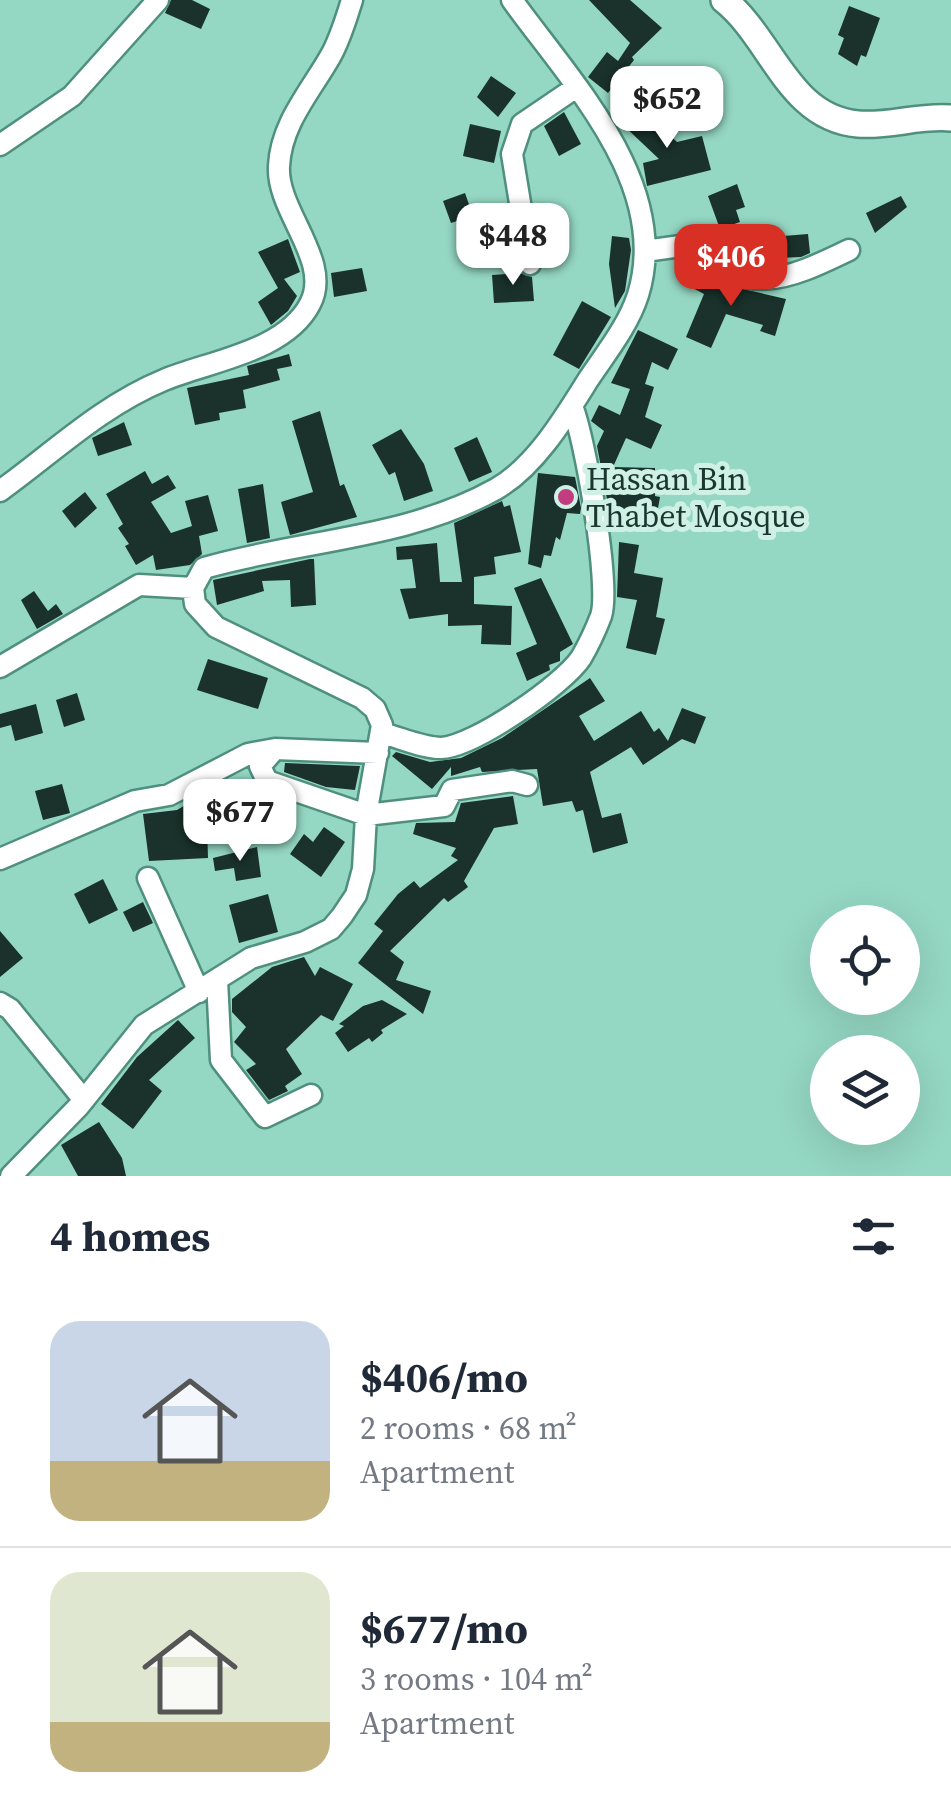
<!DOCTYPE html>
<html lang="en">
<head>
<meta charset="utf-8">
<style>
  :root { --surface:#fff; --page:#f2f2f3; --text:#1f2937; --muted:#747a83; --line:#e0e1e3; --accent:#d93025 }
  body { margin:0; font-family:"Source Serif 4",serif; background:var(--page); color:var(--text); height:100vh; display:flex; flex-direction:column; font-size:38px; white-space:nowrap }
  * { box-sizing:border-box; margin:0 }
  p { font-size:32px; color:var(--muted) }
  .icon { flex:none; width:55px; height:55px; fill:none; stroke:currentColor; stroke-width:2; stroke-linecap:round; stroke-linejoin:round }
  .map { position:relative; height:1176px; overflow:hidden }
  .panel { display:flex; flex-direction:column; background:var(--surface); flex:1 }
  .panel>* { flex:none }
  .tools { position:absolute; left:810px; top:905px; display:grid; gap:20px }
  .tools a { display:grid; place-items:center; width:110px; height:110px; border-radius:50%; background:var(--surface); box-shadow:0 10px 40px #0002; font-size:50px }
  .price { position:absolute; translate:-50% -85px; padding:0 22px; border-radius:20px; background:#fff; color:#222; font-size:32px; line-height:65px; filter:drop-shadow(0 2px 5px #0008) }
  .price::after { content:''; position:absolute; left:50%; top:60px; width:30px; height:22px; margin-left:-15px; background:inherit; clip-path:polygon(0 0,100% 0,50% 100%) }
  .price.current { background:var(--accent); color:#fff }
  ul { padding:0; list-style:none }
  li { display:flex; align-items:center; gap:30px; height:250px; padding:0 50px }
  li+li { border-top:2px solid var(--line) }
  li span { display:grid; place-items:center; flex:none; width:280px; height:200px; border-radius:30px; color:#555 }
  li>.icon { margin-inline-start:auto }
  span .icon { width:120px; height:120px; fill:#fffc; stroke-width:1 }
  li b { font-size:42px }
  h2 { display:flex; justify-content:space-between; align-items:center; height:120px; padding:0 50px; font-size:42px }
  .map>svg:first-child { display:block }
  .building { fill:#1a322b }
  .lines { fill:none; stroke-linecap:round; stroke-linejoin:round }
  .minor-casing { stroke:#4e907d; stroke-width:25 }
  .major-casing { stroke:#4e907d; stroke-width:30 }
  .minor { stroke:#fff; stroke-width:20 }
  .major { stroke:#fff; stroke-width:25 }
  .poi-dot { fill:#c13d80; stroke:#cff0e4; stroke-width:4 }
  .labels { text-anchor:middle; stroke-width:10; stroke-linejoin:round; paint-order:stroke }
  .poi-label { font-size:32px; fill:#1a362e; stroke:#cff0e4; text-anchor:start }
</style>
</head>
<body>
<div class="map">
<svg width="951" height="1176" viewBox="0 0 951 1176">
  <rect width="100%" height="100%" fill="#94d7c2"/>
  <path class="building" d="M171 0H192L210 9 201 29 165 13Z
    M589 0H630L662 28 632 57 634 60 608 93 588 77 607 52 618 61 630 43Z
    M849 6 880 18 866 57 861 55 857 66 838 54 844 38 838 35Z
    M491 76 516 93 498 117 477 97Z
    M639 106 677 142 702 136 711 170 647 186 643 163 659 159 622 124Z
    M564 112 581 144 559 156 544 126Z
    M470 124 501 131 494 163 463 156Z
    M737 184 745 207 736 210 740 222 720 229 708 196Z
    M465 193 473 216 451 223 443 201Z
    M901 196 907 207 875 233 866 213Z
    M808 234 810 253 801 257 736 260 735 240Z
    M612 236 629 238 631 250 625 291 615 308 609 264Z
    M288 239 300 272 284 279 297 296 288 311 271 325 258 302 278 288 258 252Z
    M362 268 367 291 334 297 331 273Z
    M697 272 726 285 786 299 775 336 760 331 763 325 726 314 711 348 686 337 704 294 689 286Z
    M520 273 532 277 534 301 494 303 492 275Z
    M582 301 611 317 579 369 553 355Z
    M638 330 678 349 668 370 652 362 645 384 654 387 645 417 662 425 651 449 626 438 613 467 655 468V496L660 497 654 531 636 529 640 509 609 510 597 446 604 431 591 421 599 405 620 415 630 389 611 383Z
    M289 354 292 366 277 369 280 380 243 390 246 408 219 413 220 420 195 425 187 388 249 375 247 366Z
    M320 411 340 486 344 484 357 517 290 535 281 502 313 492 292 421Z
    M124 422 132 445 98 456 92 438Z
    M401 429 424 464 433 491 404 501 395 472 389 475 372 445Z
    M477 437 492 472 469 482 454 448Z
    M145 471 152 484 168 475 176 488 151 502 171 533 192 526 185 501 208 495 218 531 199 536 202 554 190 565 156 570 153 555 136 565 125 546 129 544 118 528 123 524 106 494Z
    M538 473 575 477 581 508 580 514 567 513 560 540 556 537 551 556 544 555 541 568 528 564Z
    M263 484 270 538 247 543 238 489Z
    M85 492 97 508 75 528 62 511Z
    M502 501 504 507 510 505 521 552 494 557 496 574 474 577V604L512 606 511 645 481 644 482 625 448 626V614L409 619 400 589 416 588 412 559 397 560 396 547 437 543 440 582H462L454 523Z
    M619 542 639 545 634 573 663 578 656 617 665 619 656 655 626 648 637 600 617 597Z
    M310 559H314L316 605 291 607 290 580 262 581 264 591 217 605 213 580Z
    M541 578 573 644 560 652V661L549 665 550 670 527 681 516 653 537 644 514 588Z
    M34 591 48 611 56 604 63 614 37 629 21 600Z
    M208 659 268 678 258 709 197 690Z
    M590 678 605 701 579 716 594 741 641 711 654 732 659 728 668 741 682 708 706 717 695 744 682 739 643 765 631 747 590 772 602 818 621 813 628 843 593 853 583 810 576 812 572 801 543 806 537 769 482 772 480 767 451 776V767L432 789 392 756 396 752 430 762 461 758 502 738Z
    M77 693 85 720 64 727 56 700Z
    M36 704 43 733 15 741 11 725 0 728V714Z
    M285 763 360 766 355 790 326 787 284 772Z
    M235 783 237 824 207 825 208 858 149 861 143 814 177 810 221 784Z
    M62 784 70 813 43 820 35 791Z
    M513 796 518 824 494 828 464 881 468 887 448 902 444 898 390 951 404 962 396 980 431 991 423 1014 358 963 383 931 374 924 398 894 414 881 420 888 458 860 451 856 456 848 413 834 416 823 455 822 461 803Z
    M324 827 345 842 321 877 290 854 304 834 313 842Z
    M257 847 261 877 236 881 234 868 215 871 213 858Z
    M103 879 118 910 89 924 74 894Z
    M268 894 278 932 239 943 229 905Z
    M143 902 153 923 133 932 123 912Z
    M0 931 23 958 0 977Z
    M304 957 315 976 320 967 353 984 333 1021 321 1015 286 1049 302 1074 285 1086 288 1091 269 1100 246 1070 256 1064 234 1042 246 1027 232 1012V999L272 967Z
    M382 1000 407 1014 381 1030 383 1033 372 1042 369 1038 348 1052 335 1033 344 1026 339 1024 363 1006Z
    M178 1020 195 1038 149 1080 162 1091 133 1129 101 1104 137 1057Z
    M99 1122 122 1158 126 1176H78L61 1145Z"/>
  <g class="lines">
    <g class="minor-casing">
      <path id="minor" d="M0 145 72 96 158 0
        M645 251 688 245C748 297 785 281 849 250
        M530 264 512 154 522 124 575 88
        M0 491C54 452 101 406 164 380 209 361 285 352 310 304 333 261 276 211 279 166 281 124 310 92 330 57 340 40 346 19 352 0
        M0 667 139 585 193 588
        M381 733C399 737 422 748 441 748 473 747 563 685 581 658 588 646 596 629 601 616 611 586 585 438 572 406
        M275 749 260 766 267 781 366 815 444 806 452 790 512 781 527 785
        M0 859 135 801 169 795 248 754 275 749 378 753
        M148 878 199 992
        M217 980 221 1060 265 1117 311 1095
        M0 1003 10 1009 84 1100
        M11 1176 79 1106 144 1025 251 958 305 942 331 929 342 916 356 895 363 869 366 815 382 725 375 709 362 698 216 627 195 604 193 588 204 568C300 540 407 539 496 489 535 467 565 417 588 380 606 353 628 326 638 295 672 185 571 82 512 0"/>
    </g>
    <g class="major-casing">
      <path id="major" d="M724 0C772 38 788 118 858 124 888 127 919 115 951 118"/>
    </g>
    <use href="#minor" class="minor"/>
    <use href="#major" class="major"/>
  </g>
  <circle class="poi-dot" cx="566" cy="497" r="10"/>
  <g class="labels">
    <g class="poi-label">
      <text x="586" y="490">Hassan Bin<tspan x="586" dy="37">Thabet Mosque</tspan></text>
    </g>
  </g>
</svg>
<div class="tools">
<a><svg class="icon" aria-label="locate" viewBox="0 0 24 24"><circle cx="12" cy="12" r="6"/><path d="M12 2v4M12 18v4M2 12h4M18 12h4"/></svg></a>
<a><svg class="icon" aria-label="layers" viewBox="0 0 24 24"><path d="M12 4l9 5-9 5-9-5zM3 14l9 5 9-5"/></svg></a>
</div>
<b class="price" style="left:667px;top:151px">$652</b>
<b class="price" style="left:513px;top:288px">$448</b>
<b class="price current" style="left:731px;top:309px">$406</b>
<b class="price" style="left:240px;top:864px">$677</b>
</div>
<section class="panel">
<h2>4 homes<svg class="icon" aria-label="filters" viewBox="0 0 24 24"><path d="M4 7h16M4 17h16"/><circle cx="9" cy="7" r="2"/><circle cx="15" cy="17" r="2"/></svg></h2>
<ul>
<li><span style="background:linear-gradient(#c9d6e8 70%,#c2b280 0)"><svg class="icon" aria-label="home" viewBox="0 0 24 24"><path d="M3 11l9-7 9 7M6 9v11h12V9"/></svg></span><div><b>$406/mo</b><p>2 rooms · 68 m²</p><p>Apartment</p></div></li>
<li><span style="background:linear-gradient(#dfe7d0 75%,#c2b280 0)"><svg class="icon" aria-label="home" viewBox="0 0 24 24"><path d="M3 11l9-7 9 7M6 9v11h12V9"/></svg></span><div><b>$677/mo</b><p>3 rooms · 104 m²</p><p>Apartment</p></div></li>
</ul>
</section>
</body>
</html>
